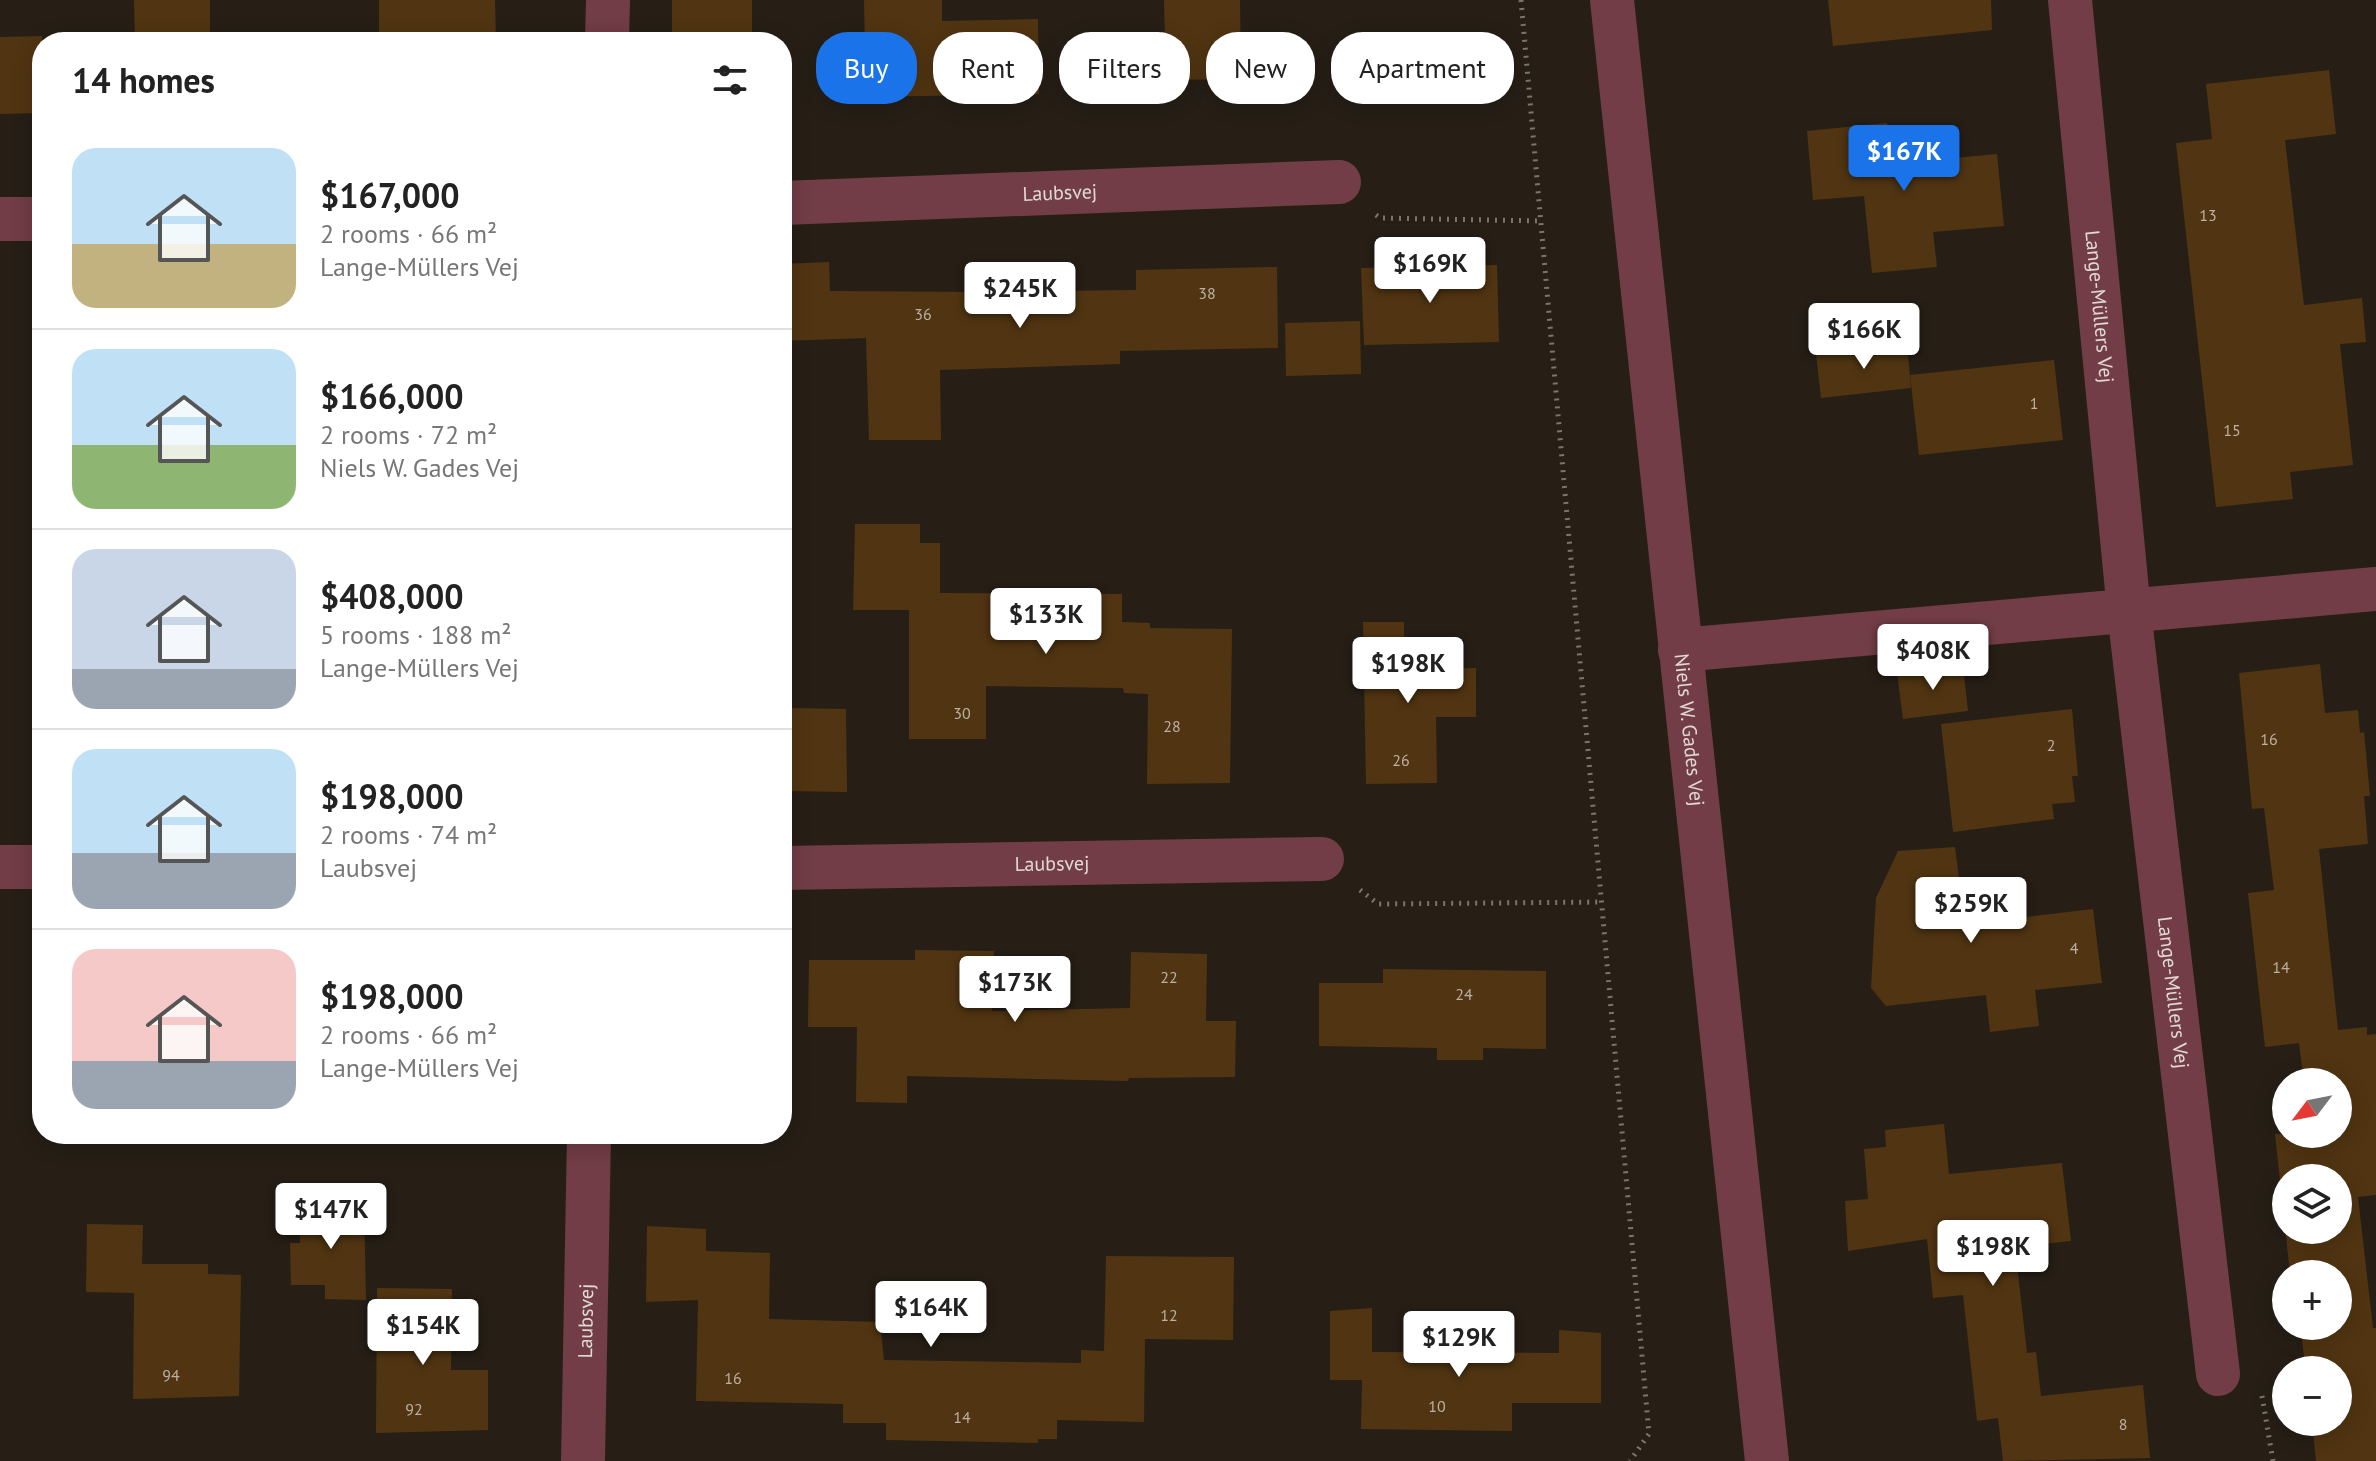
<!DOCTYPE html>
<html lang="en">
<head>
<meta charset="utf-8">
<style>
  :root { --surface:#fff; --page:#f2f2f2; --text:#222; --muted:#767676; --line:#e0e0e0; --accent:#1a73e8 }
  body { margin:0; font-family:"PT Sans",sans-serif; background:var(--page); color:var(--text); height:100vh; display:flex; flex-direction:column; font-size:30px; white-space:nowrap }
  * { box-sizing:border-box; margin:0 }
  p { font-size:26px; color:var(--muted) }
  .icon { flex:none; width:44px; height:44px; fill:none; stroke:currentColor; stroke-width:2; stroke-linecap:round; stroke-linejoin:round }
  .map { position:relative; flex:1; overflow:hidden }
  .sheet { position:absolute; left:32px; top:32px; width:760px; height:1112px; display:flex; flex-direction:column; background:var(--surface); border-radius:32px; box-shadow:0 4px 20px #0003 }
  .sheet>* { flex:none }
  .banner { position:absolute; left:816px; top:32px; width:760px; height:72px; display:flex; gap:16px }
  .needle { width:52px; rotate:238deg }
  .fabs { position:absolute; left:2272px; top:1068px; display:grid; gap:16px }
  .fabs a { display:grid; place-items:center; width:80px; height:80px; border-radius:50%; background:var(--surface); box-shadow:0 4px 20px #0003; font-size:40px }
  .price { position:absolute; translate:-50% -68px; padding:0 18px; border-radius:8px; background:#fff; color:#222; font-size:26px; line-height:52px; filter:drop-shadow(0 2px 4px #0008) }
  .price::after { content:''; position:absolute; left:50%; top:48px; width:24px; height:18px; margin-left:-12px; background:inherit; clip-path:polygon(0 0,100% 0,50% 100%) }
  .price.current { background:var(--accent); color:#fff }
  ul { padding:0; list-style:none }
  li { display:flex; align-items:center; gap:24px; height:200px; padding:0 40px }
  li+li { border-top:2px solid var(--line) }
  li span { display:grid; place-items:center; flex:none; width:224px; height:160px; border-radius:24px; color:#555 }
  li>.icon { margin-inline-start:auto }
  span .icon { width:96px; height:96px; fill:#fffc; stroke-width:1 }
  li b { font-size:34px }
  h2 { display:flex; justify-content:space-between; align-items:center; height:96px; padding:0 40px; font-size:34px }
  .tag { padding:0 28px; border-radius:32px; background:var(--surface); box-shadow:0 4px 20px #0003; font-size:28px; line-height:72px }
  .tag.current { background:var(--accent); color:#fff }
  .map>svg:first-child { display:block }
  .building { fill:#513512; fill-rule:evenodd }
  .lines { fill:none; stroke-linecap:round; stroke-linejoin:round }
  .path { stroke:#7c756d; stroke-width:5; stroke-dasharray:2 6; stroke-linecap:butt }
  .minor { stroke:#723d46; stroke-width:44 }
  .labels { text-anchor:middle; stroke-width:6; stroke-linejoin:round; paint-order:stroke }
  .number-label { font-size:16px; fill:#bcb1a4 }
  .street-label { font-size:20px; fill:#e0dad4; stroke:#271f16 }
</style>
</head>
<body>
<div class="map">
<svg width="2376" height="1461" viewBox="0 0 2376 1461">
  <rect width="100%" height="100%" fill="#271f16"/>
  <path class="building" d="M134 0H210V42H135Z
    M379 0H495L496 42H379Z
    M672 0H752V42H672Z
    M864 0H942V21L1038 19 1039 94 866 97Z
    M1164 0H1240L1241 79 1166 80Z
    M1828 0H1991L1992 30 1833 46Z
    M42 36V113L0 114V37Z
    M2329 70 2336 134 2285 140 2304 305 2362 298 2366 342 2340 344 2353 465 2290 472 2293 499 2216 507 2176 143 2212 139 2206 84Z
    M1887 123 1891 164 1997 154 2004 226 1933 232 1937 267 1872 273 1864 196 1813 200 1807 131Z
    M829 262 830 291 980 292 1136 290V270L1277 267 1278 348 1120 351V364L940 370 941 440H869L866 338 782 341V264Z
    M1497 265 1499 342 1364 345 1361 268Z
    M1360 321 1361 374 1286 376 1285 323Z
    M1907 344 1911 388 1821 398 1816 354Z
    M2054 360 2063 440 1919 455 1910 375Z
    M855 524H920V543H940V593L1122 594V622L1150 623V628L1232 629 1230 783 1147 784 1148 694 1124 693 1123 688 986 686V739H909V610H853Z
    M1363 622H1404V645H1436V669L1476 668V717H1436L1437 783 1366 784Z
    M2320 664 2325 713 2358 710 2360 733 2364 732 2370 796H2364L2368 844 2319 849 2338 1030 2367 1027V1035L2376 1034V1195L2358 1197 2373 1328H2376V1461H2316L2312 1422H2338V1370H2306L2300 1326H2338V1274H2290L2275 1134H2338V1082H2304L2299 1043 2265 1047 2248 893 2274 890 2264 808 2252 809 2239 673ZM2286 1178H2338V1230H2286Z
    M1963 666 1968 711 1903 719 1897 673Z
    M791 708 846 709 847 792 786 791V723H790Z
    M2072 709 2078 776H2072L2075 802 2052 804 2054 819 1953 832 1941 724Z
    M1955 847 1965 924 2093 909 2102 983 2035 990 2039 1026 1990 1032 1986 995 1886 1006 1871 988 1876 898 1898 851Z
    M915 950 994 951 992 1011 1130 1008 1131 952 1207 954 1206 1021H1236L1235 1077 1129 1078 1128 1081 907 1076V1103L856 1102 857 1027H808L809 960H915Z
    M1383 969 1546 971V1049L1483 1048V1060H1437V1048L1319 1046V983H1383Z
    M1944 1124 1949 1174 2062 1163 2071 1241 2015 1247 2027 1353 2036 1352 2041 1396 2143 1385 2150 1458 2003 1461 1998 1418 1977 1421 1963 1295 1933 1298 1927 1239 1848 1251 1845 1201 1868 1199 1864 1149 1886 1147 1885 1130Z
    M300 1206H364L366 1300 325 1299V1285H291L290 1243H300Z
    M87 1224 143 1225 142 1264H208V1274L241 1275 239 1396 133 1399 134 1293 86 1292Z
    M647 1226 706 1229V1251L770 1253 769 1319 880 1322 884 1360 1081 1363V1350L1104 1351 1106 1256 1234 1257 1233 1340 1145 1339 1144 1422 1057 1420V1439H1038V1443L886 1440V1423H843V1404L696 1401 698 1300 646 1302Z
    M377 1288 452 1289 451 1370H488V1430L376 1433Z
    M1372 1308V1352L1559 1353V1330L1601 1333V1403H1512V1431L1361 1429 1362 1380H1330V1311Z"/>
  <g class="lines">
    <path class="path" d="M1521 0 1649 1434 1630 1461
      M1376 215 1380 218 1542 221
      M1360 890 1378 904 1602 902
      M2262 1396 2273 1461"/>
    <g class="minor">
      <path id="s1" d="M1612 0 1767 1461"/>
      <path id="s2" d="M2070 0 2129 611 2218 1374"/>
      <path d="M607 42 608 0"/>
      <path id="s3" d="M782 203 1339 182"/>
      <path d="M0 219H42"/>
      <path d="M1680 650 2376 589"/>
      <path d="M0 867H42"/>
      <path id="s4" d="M782 868 1322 859"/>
      <path id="s5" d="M583 1461 589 1134"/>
    </g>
  </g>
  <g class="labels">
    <g class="number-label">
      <text x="2208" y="221">13</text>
      <text x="1207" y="299">38</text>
      <text x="923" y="320">36</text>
      <text x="2034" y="409">1</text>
      <text x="2232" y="436">15</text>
      <text x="962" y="719">30</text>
      <text x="1172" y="732">28</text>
      <text x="2269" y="745">16</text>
      <text x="2051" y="751">2</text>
      <text x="1401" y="766">26</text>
      <text x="2074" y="954">4</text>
      <text x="2281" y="973">14</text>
      <text x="1169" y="983">22</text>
      <text x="1464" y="1000">24</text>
      <text x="1169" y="1321">12</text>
      <text x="171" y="1381">94</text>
      <text x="733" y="1384">16</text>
      <text x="1437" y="1412">10</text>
      <text x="414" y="1415">92</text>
      <text x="962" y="1423">14</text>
      <text x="2123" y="1430">8</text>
    </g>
    <g class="street-label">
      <text dy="7" stroke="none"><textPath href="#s3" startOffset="278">Laubsvej</textPath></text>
      <text dy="7" stroke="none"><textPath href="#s2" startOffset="308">Lange-Müllers Vej</textPath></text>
      <text dy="7" stroke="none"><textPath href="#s1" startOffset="734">Niels W. Gades Vej</textPath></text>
      <text dy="7" stroke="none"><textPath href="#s4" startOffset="270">Laubsvej</textPath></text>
      <text dy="7" stroke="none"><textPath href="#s2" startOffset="998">Lange-Müllers Vej</textPath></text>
      <text dy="7" stroke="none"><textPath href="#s5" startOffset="140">Laubsvej</textPath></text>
    </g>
  </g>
</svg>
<div class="fabs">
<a><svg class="needle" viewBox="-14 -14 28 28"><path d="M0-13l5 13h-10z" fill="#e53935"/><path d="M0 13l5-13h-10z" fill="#767676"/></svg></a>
<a><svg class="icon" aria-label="layers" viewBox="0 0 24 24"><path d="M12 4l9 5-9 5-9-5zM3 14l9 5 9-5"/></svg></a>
<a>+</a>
<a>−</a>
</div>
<b class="price current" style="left:1904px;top:193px">$167K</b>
<b class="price" style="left:1430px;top:305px">$169K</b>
<b class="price" style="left:1020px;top:330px">$245K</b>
<b class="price" style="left:1864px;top:371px">$166K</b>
<b class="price" style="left:1046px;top:656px">$133K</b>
<b class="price" style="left:1933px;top:692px">$408K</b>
<b class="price" style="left:1408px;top:705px">$198K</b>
<b class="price" style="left:1971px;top:945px">$259K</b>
<b class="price" style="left:1015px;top:1024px">$173K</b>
<b class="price" style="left:331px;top:1251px">$147K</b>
<b class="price" style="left:1993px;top:1288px">$198K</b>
<b class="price" style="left:931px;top:1349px">$164K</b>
<b class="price" style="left:423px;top:1367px">$154K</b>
<b class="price" style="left:1459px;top:1379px">$129K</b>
<div class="banner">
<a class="tag current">Buy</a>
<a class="tag">Rent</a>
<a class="tag">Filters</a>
<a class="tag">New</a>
<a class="tag">Apartment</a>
</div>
<section class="sheet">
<h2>14 homes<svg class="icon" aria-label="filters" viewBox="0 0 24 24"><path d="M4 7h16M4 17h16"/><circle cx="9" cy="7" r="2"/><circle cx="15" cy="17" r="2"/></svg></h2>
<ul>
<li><span style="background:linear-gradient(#bfe0f5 60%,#c2b280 0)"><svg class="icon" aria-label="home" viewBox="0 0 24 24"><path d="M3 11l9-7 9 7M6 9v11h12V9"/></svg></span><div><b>$167,000</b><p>2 rooms · 66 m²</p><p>Lange-Müllers Vej</p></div></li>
<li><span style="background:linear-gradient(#bfe0f5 60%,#8fb573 0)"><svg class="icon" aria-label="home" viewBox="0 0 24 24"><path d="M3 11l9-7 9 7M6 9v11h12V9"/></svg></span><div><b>$166,000</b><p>2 rooms · 72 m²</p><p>Niels W. Gades Vej</p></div></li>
<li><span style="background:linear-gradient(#c9d6e8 75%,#9aa5b1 0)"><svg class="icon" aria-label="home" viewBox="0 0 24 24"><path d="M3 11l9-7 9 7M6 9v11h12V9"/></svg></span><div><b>$408,000</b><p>5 rooms · 188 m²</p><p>Lange-Müllers Vej</p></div></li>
<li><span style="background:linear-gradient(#bfe0f5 65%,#9aa5b1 0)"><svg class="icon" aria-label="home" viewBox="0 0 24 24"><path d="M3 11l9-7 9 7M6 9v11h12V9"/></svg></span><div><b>$198,000</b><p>2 rooms · 74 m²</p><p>Laubsvej</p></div></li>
<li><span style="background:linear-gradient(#f6c9c9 70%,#9aa5b1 0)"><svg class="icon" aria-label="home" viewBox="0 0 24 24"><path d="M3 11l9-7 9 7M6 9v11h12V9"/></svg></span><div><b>$198,000</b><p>2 rooms · 66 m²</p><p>Lange-Müllers Vej</p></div></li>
</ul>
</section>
</div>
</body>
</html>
